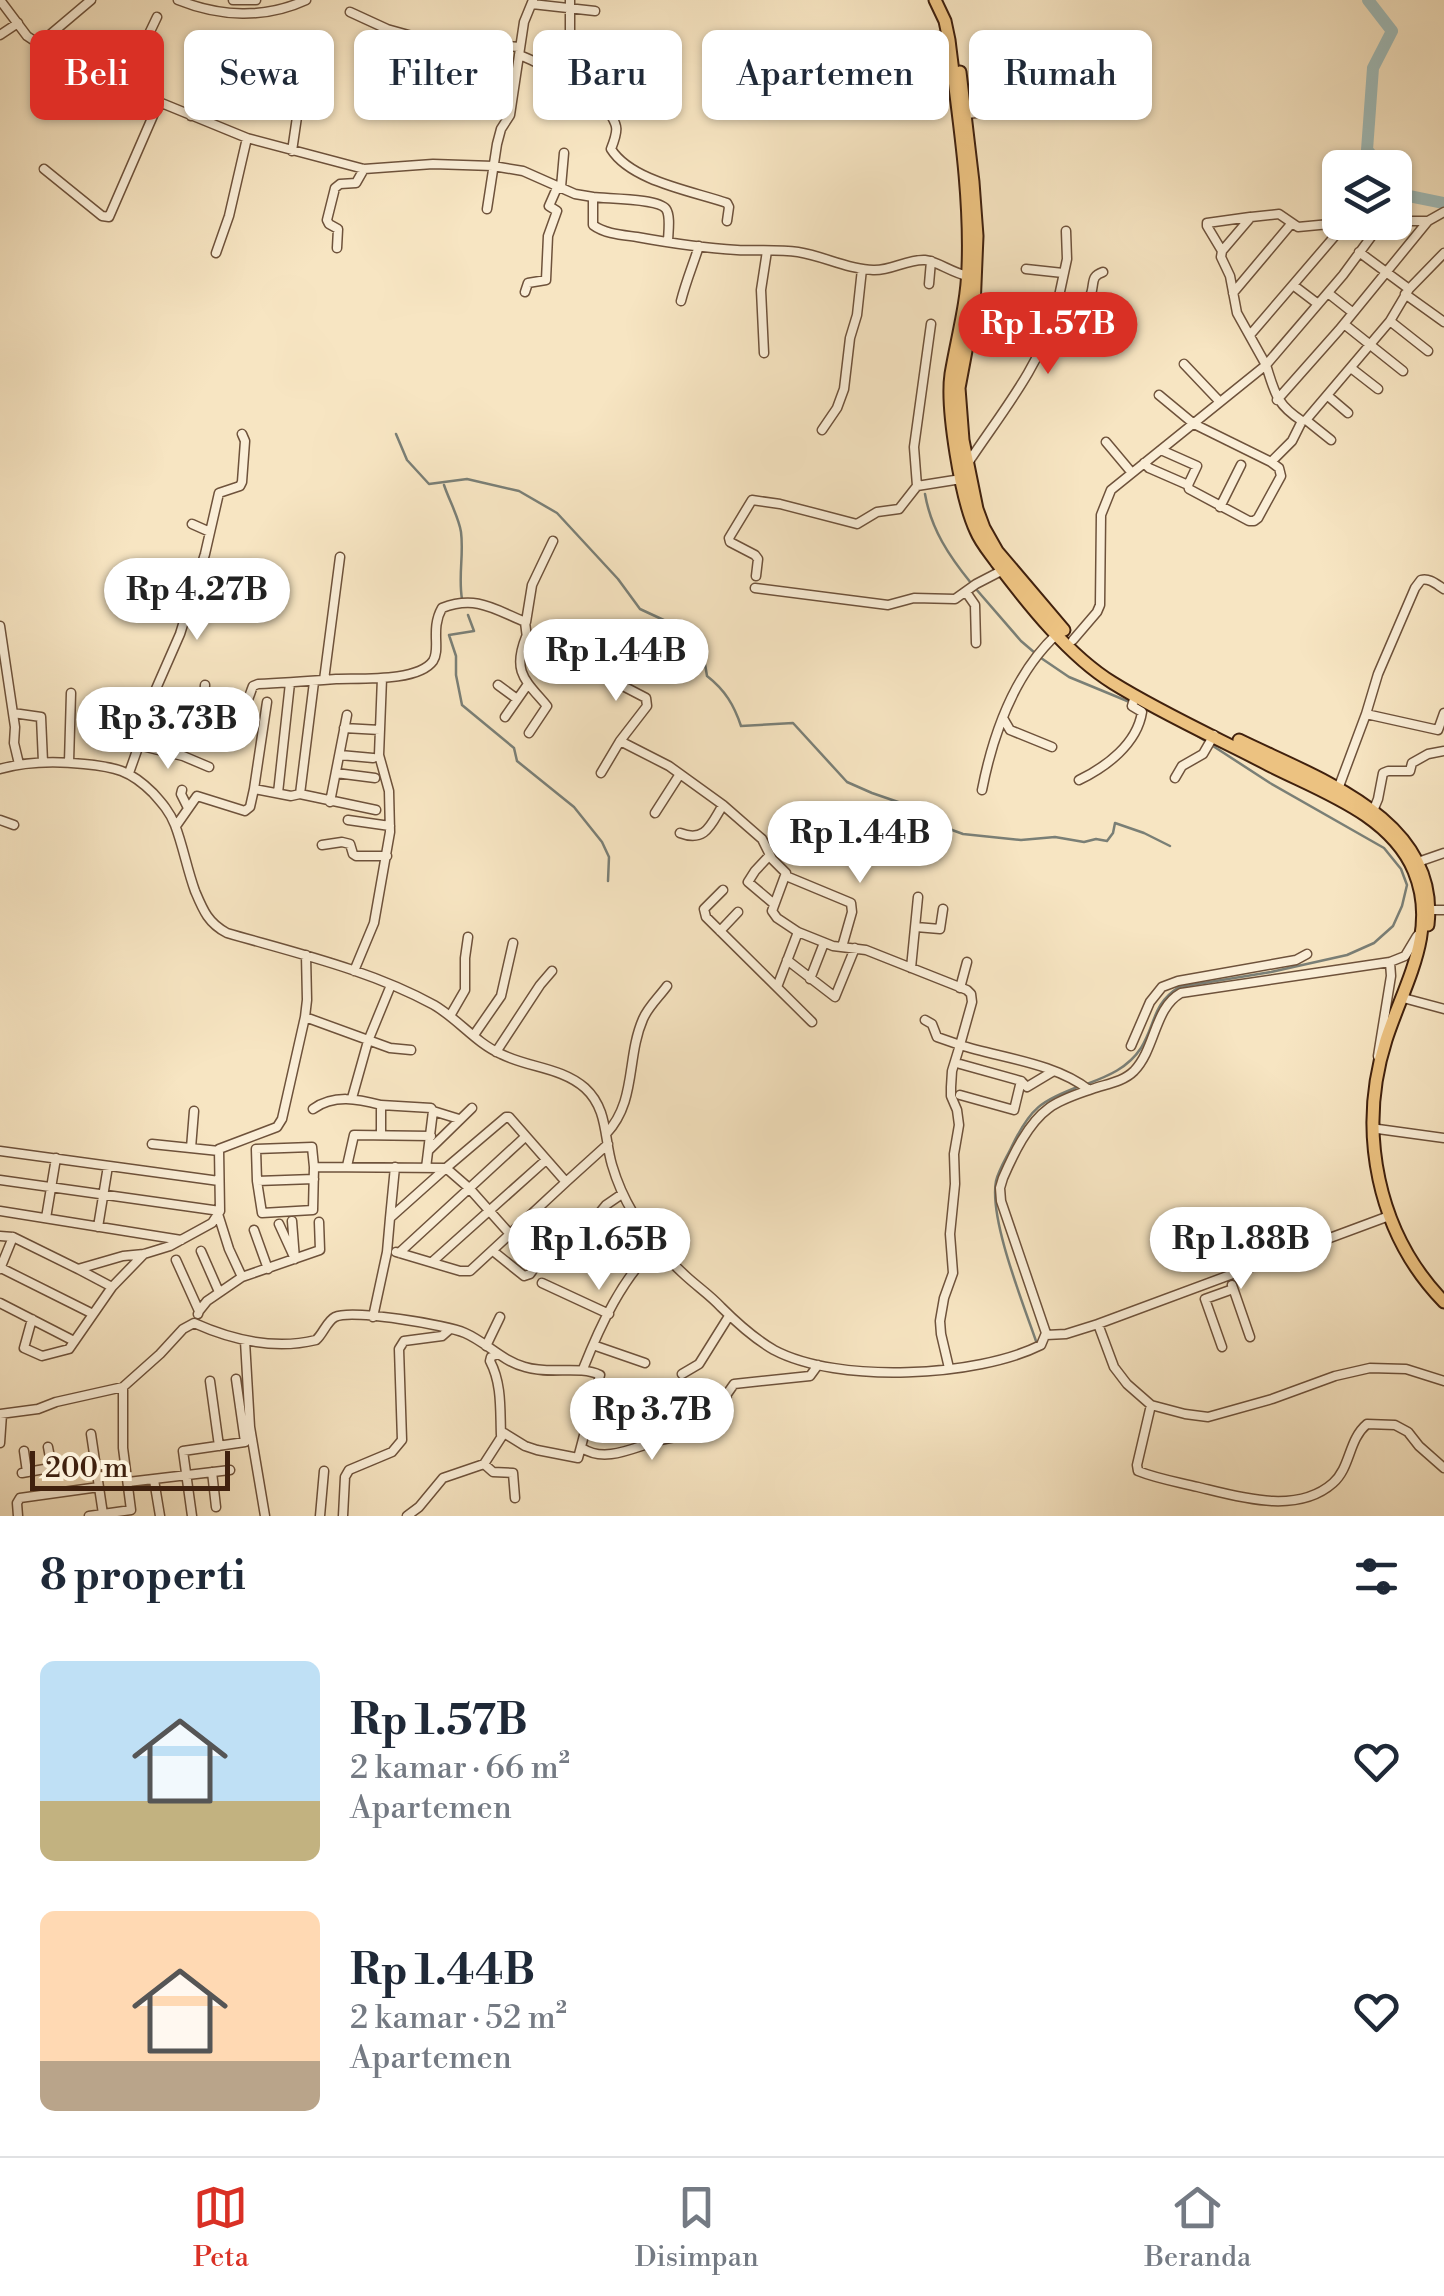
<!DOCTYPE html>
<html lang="id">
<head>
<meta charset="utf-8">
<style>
  :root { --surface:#fff; --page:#f6f6f7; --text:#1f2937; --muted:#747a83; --line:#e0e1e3; --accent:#d93025 }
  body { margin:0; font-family:"Libre Bodoni",serif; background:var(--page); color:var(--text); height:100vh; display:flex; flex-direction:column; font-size:38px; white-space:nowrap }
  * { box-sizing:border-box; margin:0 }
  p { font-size:32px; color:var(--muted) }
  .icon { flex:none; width:55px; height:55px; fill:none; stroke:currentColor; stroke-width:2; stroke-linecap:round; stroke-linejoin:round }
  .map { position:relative; height:1516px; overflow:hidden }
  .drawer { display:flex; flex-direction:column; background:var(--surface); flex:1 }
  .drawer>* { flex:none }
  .top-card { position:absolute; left:30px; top:30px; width:1385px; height:90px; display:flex; gap:20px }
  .controls { position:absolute; left:1322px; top:150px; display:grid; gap:20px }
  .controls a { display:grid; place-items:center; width:90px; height:90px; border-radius:15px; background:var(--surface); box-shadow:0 2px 8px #0004; font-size:50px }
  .scale { position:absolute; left:30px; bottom:25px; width:200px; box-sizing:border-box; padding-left:10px; border:5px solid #40210e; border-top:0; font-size:28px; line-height:35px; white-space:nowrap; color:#40210e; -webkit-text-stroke:8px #faeed7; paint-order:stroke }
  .price { position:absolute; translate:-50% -85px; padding:0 22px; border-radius:35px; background:#fff; color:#222; font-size:32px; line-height:65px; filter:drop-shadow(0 2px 5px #0008) }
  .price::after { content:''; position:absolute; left:50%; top:60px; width:30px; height:22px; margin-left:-15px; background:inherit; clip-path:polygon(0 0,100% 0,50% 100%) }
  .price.on { background:var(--accent); color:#fff }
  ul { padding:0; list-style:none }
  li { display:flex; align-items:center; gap:30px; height:250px; padding:0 40px }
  li span { display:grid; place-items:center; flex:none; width:280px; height:200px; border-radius:15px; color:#555 }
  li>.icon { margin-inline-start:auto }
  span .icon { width:120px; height:120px; fill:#fffc; stroke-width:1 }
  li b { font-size:42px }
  h2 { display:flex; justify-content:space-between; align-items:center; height:120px; padding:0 40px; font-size:42px }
  .pill { padding:0 35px; border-radius:15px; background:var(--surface); box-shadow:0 2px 8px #0004; font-size:35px; line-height:90px }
  .pill.on { background:var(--accent); color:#fff }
  .tab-bar { display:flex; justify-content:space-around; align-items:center; height:140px; border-top:2px solid var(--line); background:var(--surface); font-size:28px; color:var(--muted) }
  .tab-bar a { display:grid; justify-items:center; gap:5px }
  .tab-bar .on { color:var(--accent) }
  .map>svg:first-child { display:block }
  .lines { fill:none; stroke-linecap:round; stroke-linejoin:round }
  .stream { stroke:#7a7f76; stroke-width:2.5 }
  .river { stroke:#a0bdbb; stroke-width:12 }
  .minor-casing { stroke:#6e523b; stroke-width:11 }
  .highway-casing { stroke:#40210e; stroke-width:15 }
  .minor { stroke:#faeed7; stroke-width:8 }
  .highway { stroke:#ecc281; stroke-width:11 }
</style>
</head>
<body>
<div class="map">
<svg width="1444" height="1516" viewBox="0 0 1444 1516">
  <rect width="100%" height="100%" fill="#f7e5c2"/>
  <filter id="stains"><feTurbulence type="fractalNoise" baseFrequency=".002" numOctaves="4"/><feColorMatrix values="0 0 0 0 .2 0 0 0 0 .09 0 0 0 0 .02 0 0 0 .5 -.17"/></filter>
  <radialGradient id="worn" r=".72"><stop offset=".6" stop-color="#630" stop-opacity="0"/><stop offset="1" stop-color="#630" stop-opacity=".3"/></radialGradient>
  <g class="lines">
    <path class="stream" d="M396 434 407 460 429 484 467 479 519 491 557 513 618 579 640 609 668 622 704 658 707 676C725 690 734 705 741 726L793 723 847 782 872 793 933 814 944 827 963 834 1021 840 1055 837 1084 842 1096 839 1107 841 1113 833 1115 823 1144 833 1170 846
      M444 485C449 500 459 518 461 532 464 555 458 576 462 599
      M925 494C931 529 949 556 971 583
      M976 589 1021 641 1035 653
      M468 615 474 631 449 635 456 656V675L462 705 514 748 517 761 574 807 602 842 609 857 608 881
      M1041 658 1069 677 1132 703
      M1087 1084C1108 1076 1128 1068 1141 1048 1156 1024 1152 1004 1179 987L1271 972 1347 955 1374 943 1393 926 1402 906 1407 885 1401 869 1384 848 1270 783 1193 733
      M1036 1341C1023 1303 989 1219 996 1181 999 1169 1007 1157 1012 1146 1031 1107 1040 1102 1080 1086"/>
    <path class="river" d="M1368 0 1392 31 1373 68 1367 150 1383 168
      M1395 181 1409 196 1444 203"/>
    <g class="minor-casing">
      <path id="minor" d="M0 0 27 36 39 44H57L88 66 126 82 159 102 247 138 364 169 433 164 493 166 523 171 575 194 593 197V225C605 234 623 235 637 237 670 243 703 248 737 250 757 251 778 249 798 252 824 256 846 269 873 270 891 271 907 259 925 260 937 261 952 273 968 276
        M178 0C220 17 265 19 306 0
        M233 0H256
        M570 0V33
        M532 4 595 11
        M350 12 387 29 441 44 452 39 481 44 519 47
        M0 35 18 23
        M39 44 91 0
        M519 55C532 59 544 68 557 71 579 76 614 63 638 61
        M578 70 577 98 604 101C614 126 622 121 611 149 631 181 692 191 727 203L729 207 727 221
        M126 82 157 17
        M44 96 55 86 68 81 83 63
        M966 114 1029 108
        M191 116 200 85 218 84 223 80 239 40
        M292 151 302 83
        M44 169 102 216 109 217 159 102
        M593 197C607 199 658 198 666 209 671 216 668 234 668 242
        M487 209 497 144 501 129 510 115 524 22 533 0
        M1395 221H1428L1444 212
        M337 248 338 229 329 224 327 220 335 188 340 184 356 183 364 169
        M1222 251 1207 226V223L1250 217
        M1359 252 1409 289
        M216 253 229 216 247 138
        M1026 269 1063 273
        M929 284 931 261
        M1293 285 1318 304
        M525 292 528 283 546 280 548 236 557 211 549 206 556 190 561 187 564 153
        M1233 293 1291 224
        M1328 293 1352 312
        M1405 294 1444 322
        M681 301C686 281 693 265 699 246
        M1057 302 1081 305 1103 320
        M1085 307C1087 302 1091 296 1092 290 1094 280 1092 276 1103 272
        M971 308 1056 310 1067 259 1066 231
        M1390 321 1428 351
        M1344 324 1403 371
        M1250 335 1346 223
        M764 353 761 290 767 251
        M1184 364 1220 402
        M1351 368 1378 389
        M1159 395 1194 424 1271 462
        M1328 396 1348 413
        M1277 400 1339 330 1428 221
        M1306 420 1331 440
        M1302 421 1306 420 1390 321 1409 289 1444 253
        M822 430 837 408 844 389 850 338 857 315 862 269
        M1106 442 1132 473
        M1161 450 1197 466 1188 485 1189 489 1249 521H1254L1258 518 1281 476 1279 468 1271 462 1292 441 1302 421C1276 404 1275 393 1266 365L1343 275 1382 222
        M968 463C1001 413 1039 368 1056 310L1105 350
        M1144 463 1149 468 1188 485
        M917 486 914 447 931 324
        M1220 507 1241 465
        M192 524 210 532
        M756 576 758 559 755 555 730 542 729 538 752 500 780 504 857 524 877 512 899 509 917 486 961 479
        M755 588 888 605 914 598 955 599 976 584 1005 569
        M966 592 975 605 976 643
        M526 622 532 585 553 541
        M0 626 15 727 14 743 19 764
        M526 637C512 672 525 680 547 706L529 733
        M1073 640 1097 612 1100 605 1101 515 1111 490 1266 365 1237 313 1230 276 1221 257 1222 251 1251 217 1279 214 1298 227 1351 222
        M609 679 622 653
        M324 680 340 557
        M498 685 517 699
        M13 713 41 717 43 762
        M108 714 148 720
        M148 714C167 719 229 722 243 708 248 703 250 693 253 686L258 684C284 683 310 681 336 679 360 678 418 682 433 661 441 649 430 629 442 608 476 595 494 609 525 622L527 638 536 646 573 660 646 698 647 706 620 741 669 766 723 805 762 839 772 859 786 873 772 911 777 918 798 932 833 946 866 950 967 990 971 994 972 1002 960 1045 937 1037 932 1024 925 1020
        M1366 714 1378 674 1415 588 1421 580C1430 578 1436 584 1444 589
        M203 717 205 685
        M505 717 528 684
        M1003 718 1010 730 1052 747
        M344 728 380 730
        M138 745 183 756 209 767
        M340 755 373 758
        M69 762 71 693
        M0 769C28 761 55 761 84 764 115 767 130 770 153 793 162 803 170 812 175 825 183 846 187 869 195 891 203 910 208 923 227 933 296 953 370 970 434 1005 458 1019 476 1043 501 1054 529 1068 561 1067 585 1088 608 1109 604 1138 612 1165 617 1182 624 1198 633 1213 647 1237 667 1259 687 1277 698 1287 711 1296 721 1307 737 1323 755 1339 774 1350 838 1384 977 1377 1041 1345L1046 1333 1001 1201 1000 1188 1003 1178C1013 1155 1028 1123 1049 1108 1061 1099 1078 1094 1092 1089 1106 1084 1123 1082 1134 1071 1156 1048 1154 1008 1181 993L1390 962 1405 956 1417 936
        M129 773 146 725 155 691 180 634 205 554 219 493 240 486 242 482 245 441 242 434
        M336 773 375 778
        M601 773 620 741
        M1175 778 1182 766 1203 754 1214 735
        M1079 780C1106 767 1137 744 1142 712L1132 706 1135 696
        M254 789 267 702
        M1338 789 1366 714 1438 730 1444 713
        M182 790 181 794 188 808
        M982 790C993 734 1014 674 1057 634
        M278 793 290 683
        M300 794 376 810
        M330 802 347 715
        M1373 811 1378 799 1383 773 1388 771H1410L1412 763 1428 754 1444 751
        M655 813 680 774
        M0 820 14 825
        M348 820 390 826
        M176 826 197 796 245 811 250 807 254 789 291 796 300 794 314 682
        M680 833C706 843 711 824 723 805
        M322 845 342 842 350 844 353 854 356 856H387
        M769 856 755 871 748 882 774 904
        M1418 862 1444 853
        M786 876 851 903 852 912 842 947
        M723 890 704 909 706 917 812 1022
        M1430 910H1444
        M916 927 940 929 943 909
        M720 931 738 912
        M787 960 835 997 855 948
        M911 968 918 897
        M354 971 374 923 390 832 389 791 379 755 382 678
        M810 979 824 943
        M777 987 798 932
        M960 988 967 962
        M1407 999 1444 1009
        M450 1016 465 990V958L468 937
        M305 1017 390 1048 411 1050
        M474 1035 501 996 513 943
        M1131 1046 1150 1002 1162 987 1178 981 1296 960 1307 954
        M496 1052 540 985 552 971
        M1378 1056 1391 976 1390 962
        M960 1064 1021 1081 1027 1087 1052 1072
        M960 1095 1014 1110 1021 1081
        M352 1098 368 1041 391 985
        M313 1109C334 1094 358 1099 381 1105
        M433 1111 459 1119
        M1378 1129 1444 1138
        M606 1134C637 1101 626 1058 643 1019 648 1007 659 997 667 986
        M381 1135V1105L431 1108 433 1111 426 1168
        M152 1144 219 1151
        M191 1148 194 1111
        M429 1150 472 1108
        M0 1151 219 1181
        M347 1166 354 1135 431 1136
        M314 1167 312 1147 256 1149 257 1181 262 1213 313 1210 314 1167 446 1168 506 1117H509L566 1182 608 1144
        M0 1180 220 1211
        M257 1181 314 1179
        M0 1211 181 1240
        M46 1218 56 1158
        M390 1218 395 1167
        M279 1224 295 1259 292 1221
        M98 1227 108 1166
        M539 1228C556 1211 575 1212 597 1216L606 1205 622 1194
        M254 1230 268 1269
        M0 1236 13 1237 78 1269 123 1256 144 1254 170 1246 212 1223 220 1211 219 1149 277 1127 282 1119 305 1017 307 1000 306 955
        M201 1251 219 1292
        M493 1251 524 1276 530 1274 538 1263
        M396 1252 460 1271H470L510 1234
        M399 1253 525 1137
        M176 1260 199 1311 198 1314
        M432 1262 546 1160
        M1 1268 93 1314
        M0 1269 13 1237
        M78 1269 112 1287
        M242 1277 320 1250 319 1222
        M542 1283 609 1314
        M1232 1285 1250 1337
        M0 1303 74 1341
        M199 1311 207 1301 242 1277 229 1249 218 1214
        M373 1317 387 1252 390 1218 446 1168 469 1188 510 1234 566 1182
        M32 1319 24 1348 42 1356 69 1349 112 1287 144 1254
        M1098 1324 1114 1367 1127 1384 1151 1405 1185 1414 1208 1417 1272 1399 1335 1376 1370 1368 1406 1369 1444 1381
        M1046 1335 1066 1334 1098 1324 1389 1216
        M245 1341 250 1427 265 1516
        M593 1345 645 1363
        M486 1346 500 1317
        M1222 1347 1205 1299 1233 1289
        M497 1354 491 1357 490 1361C502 1384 500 1409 501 1435
        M949 1368 941 1334 940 1321 944 1298 953 1273 950 1234 955 1184 954 1154 959 1125 957 1110 951 1096V1087L952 1071 960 1045C1001 1058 1055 1063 1089 1090
        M583 1369C600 1326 623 1276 657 1246
        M682 1374 699 1364 729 1316
        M210 1381 219 1446
        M1151 1405 1137 1465 1138 1471C1158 1479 1178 1482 1198 1487 1239 1497 1297 1515 1333 1483 1351 1467 1348 1440 1367 1424L1395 1425 1408 1432 1419 1446 1444 1468
        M725 1412 727 1394 734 1384 810 1376 818 1365
        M0 1414 38 1409 56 1402 123 1387 160 1354 183 1329 194 1323C232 1340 275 1350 316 1340 323 1334 327 1321 335 1317 352 1309 447 1325 465 1333 486 1342 502 1361 525 1367 550 1375 579 1365 600 1375L597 1386 637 1393
        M91 1434 103 1514
        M0 1443 2 1414
        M48 1447 52 1468
        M582 1448C606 1464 636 1446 661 1440 676 1436 694 1435 710 1432L715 1428
        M24 1451 27 1472
        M484 1464 493 1472 513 1473 515 1498
        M212 1472 216 1507
        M22 1473 95 1460
        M154 1480 160 1516
        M128 1482 230 1470
        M18 1516 17 1503 20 1498 99 1487
        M89 1516 131 1510 123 1448V1387
        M192 1516 183 1451 245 1442 236 1379
        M320 1516 324 1471
        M343 1516 345 1477 349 1470 392 1452 402 1440 399 1349 404 1341 442 1336 450 1329
        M407 1516 419 1507 443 1478 484 1464 504 1433 525 1446 537 1450 578 1458 597 1386"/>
    </g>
    <g class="highway-casing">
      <path id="highway" d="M935 0 945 21 949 40C958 115 971 192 968 268 967 304 957 338 951 374 946 408 961 499 976 531 981 543 990 553 997 563 1028 604 1069 656 1113 683 1163 714 1217 738 1269 765 1320 791 1390 814 1414 871 1439 931 1404 984 1386 1040 1357 1131 1377 1233 1444 1302
        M960 72 973 182 977 236 974 308 959 388 963 440 977 509 984 528 997 551 1064 630
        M1239 740C1316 778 1440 818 1428 925"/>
    </g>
    <use href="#minor" class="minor"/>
    <use href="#highway" class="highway"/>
  </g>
  <rect width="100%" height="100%" filter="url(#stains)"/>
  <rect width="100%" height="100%" fill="url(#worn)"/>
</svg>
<div class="controls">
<a><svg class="icon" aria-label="layers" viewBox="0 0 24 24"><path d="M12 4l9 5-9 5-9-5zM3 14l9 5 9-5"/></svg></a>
</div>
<div class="scale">200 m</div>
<b class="price on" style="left:1048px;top:377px">Rp 1.57B</b>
<b class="price" style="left:197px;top:643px">Rp 4.27B</b>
<b class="price" style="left:616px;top:704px">Rp 1.44B</b>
<b class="price" style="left:168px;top:772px">Rp 3.73B</b>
<b class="price" style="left:860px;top:886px">Rp 1.44B</b>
<b class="price" style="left:1241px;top:1292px">Rp 1.88B</b>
<b class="price" style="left:599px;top:1293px">Rp 1.65B</b>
<b class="price" style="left:652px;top:1463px">Rp 3.7B</b>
<div class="top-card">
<a class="pill on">Beli</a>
<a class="pill">Sewa</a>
<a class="pill">Filter</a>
<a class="pill">Baru</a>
<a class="pill">Apartemen</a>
<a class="pill">Rumah</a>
</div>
</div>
<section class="drawer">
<h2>8 properti<svg class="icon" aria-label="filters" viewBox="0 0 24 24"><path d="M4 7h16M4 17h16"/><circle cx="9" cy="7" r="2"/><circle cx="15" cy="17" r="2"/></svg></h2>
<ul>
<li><span style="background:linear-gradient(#bfe0f5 70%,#c2b280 0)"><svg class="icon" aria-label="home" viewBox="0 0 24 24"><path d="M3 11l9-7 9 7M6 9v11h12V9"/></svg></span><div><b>Rp 1.57B</b><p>2 kamar · 66 m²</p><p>Apartemen</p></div><svg class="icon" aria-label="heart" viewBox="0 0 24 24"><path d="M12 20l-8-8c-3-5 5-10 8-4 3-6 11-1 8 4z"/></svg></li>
<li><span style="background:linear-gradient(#ffd9b3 75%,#b9a48a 0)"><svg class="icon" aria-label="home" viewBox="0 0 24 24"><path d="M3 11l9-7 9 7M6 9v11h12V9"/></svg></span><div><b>Rp 1.44B</b><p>2 kamar · 52 m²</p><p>Apartemen</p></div><svg class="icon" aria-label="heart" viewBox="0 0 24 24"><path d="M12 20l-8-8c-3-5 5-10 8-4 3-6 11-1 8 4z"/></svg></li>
</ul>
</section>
<nav class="tab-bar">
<a class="on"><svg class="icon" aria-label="map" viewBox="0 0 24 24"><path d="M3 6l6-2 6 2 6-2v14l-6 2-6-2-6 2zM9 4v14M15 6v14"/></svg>Peta</a>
<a><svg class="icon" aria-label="saved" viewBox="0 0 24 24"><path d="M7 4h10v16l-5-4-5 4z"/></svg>Disimpan</a>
<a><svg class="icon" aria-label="home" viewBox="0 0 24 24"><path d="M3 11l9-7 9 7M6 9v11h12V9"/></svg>Beranda</a>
</nav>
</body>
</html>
